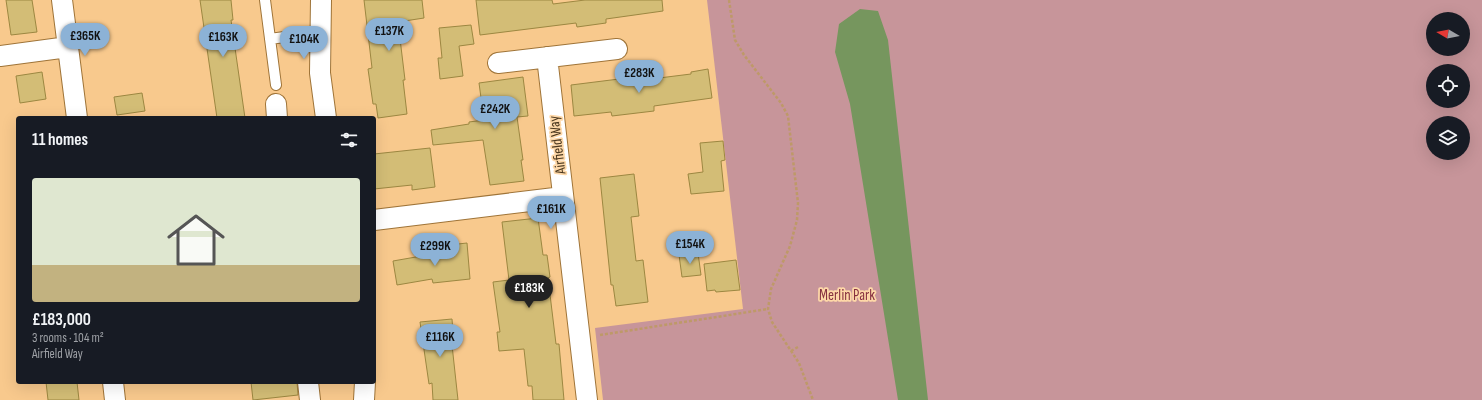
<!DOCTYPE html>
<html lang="en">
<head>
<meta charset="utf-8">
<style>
  :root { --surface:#171b24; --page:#20242c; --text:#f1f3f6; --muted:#9ea1a6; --line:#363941; --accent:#8cb2d6 }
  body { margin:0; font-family:"Sofia Sans Condensed",sans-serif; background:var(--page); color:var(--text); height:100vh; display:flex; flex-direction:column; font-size:15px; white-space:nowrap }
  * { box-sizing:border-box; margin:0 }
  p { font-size:13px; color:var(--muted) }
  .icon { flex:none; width:22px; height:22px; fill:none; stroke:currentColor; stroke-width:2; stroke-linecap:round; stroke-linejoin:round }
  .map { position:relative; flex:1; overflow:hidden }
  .sheet { position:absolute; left:16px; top:116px; width:360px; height:268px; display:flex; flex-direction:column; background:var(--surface); border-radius:4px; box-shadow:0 4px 16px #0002 }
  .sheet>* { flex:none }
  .needle { width:26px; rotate:280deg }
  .controls { position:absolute; left:1426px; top:12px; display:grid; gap:8px }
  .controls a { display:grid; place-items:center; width:44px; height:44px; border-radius:50%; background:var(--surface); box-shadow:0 4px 16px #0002; font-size:20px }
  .price { position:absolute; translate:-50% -34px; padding:0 9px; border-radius:14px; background:var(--accent); color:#111; font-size:13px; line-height:26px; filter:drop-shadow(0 1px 2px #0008) }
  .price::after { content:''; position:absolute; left:50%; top:24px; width:12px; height:9px; margin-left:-6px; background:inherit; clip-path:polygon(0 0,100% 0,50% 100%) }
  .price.active { background:#222; color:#fff }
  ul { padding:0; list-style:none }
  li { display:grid; align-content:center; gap:8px; height:212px; padding:0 16px }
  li+li { border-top:1px solid var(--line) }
  li span { display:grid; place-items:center; height:124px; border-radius:4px; color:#555 }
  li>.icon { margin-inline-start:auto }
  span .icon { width:72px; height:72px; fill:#fffc; stroke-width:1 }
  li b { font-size:17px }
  h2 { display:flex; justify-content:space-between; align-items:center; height:48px; padding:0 16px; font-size:17px }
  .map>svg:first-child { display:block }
  .green { fill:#c7959a; fill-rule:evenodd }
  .water { fill:#76965e }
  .building { fill:#d3bd76; stroke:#9c8741 }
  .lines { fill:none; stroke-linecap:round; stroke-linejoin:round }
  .service-casing { stroke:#9f7438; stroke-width:12 }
  .minor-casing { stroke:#9f7438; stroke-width:22 }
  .path { stroke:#be9968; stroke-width:2.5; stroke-dasharray:3 2; stroke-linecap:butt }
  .service { stroke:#fff; stroke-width:10 }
  .minor { stroke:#fff; stroke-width:20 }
  .labels { text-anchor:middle; stroke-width:3.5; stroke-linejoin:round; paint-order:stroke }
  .street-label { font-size:15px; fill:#4b381f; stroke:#fed8a8 }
  .park-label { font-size:15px; fill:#873140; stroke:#fed8a8 }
</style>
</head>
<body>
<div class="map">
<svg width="1482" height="400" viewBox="0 0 1482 400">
  <rect width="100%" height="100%" fill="#f8c98d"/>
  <path class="green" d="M707 0H1482V400H603L595 328 743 309ZM1433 19H1463V49H1433ZM1433 71H1463V101H1433ZM1433 123H1463V153H1433Z"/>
  <path class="water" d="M860 9 878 11 888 40 928 400H898L850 104 835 52 839 24Z"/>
  <path class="building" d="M6 0H32L37 32 11 35Z
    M200 0H231L233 20H231L245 118H217Z
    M364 0H422L424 18 398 22 405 80H403L407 114 378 118 376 104H373L368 69 372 68Z
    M476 0H552L553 4 585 0H662L663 11 606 19V23L577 27 576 23 480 35Z
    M471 25 474 44 459 46 463 76 440 79 438 58H442L439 28Z
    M708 69 712 98 654 106V111L612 116 611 112 574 116 571 85 651 75V79L691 74V72Z
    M42 72 46 99 20 103 16 76Z
    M523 77 528 116 517 117 523 160H521L524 181 490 185 483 140 433 145 431 130 469 124V122L484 120 479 83Z
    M142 93 145 111 117 115 114 97Z
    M723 141 725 160 721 161 724 191 691 194 688 174 703 172 700 143Z
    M430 148 435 187 412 190V185L374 189V154Z
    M634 174 639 216 631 217 636 261 643 260 648 302 616 306 613 285H611L600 178Z
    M538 218 543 255H547L550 277 548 278 556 344H559L564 400H533L532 386H528L524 349 499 351 497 332H500L493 282 509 280 502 222Z
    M467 243 470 279 433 283 432 279 397 285 393 261 450 251 449 245Z
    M698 253 701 275 682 277 679 255Z
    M736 260 740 290 716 292 715 290 707 291 704 264Z
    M452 319 454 345H452L458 400H433L432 383 429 384 420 322Z
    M46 382H77L79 400H48Z
    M251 382H297L298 395 253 400Z"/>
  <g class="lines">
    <g class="service-casing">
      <path id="service" d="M265 0 276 85
        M270 39 320 32"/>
    </g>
    <g class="minor-casing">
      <path id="minor" d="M62 0 77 118
        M321 0 320 73 326 118
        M0 56 68 47
        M547 57 587 400
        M498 63 617 49
        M276 104 277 118
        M374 220 563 197
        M113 382 115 400
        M308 382 310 400
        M364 400 365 382"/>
    </g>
    <path class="path" d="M729 0 735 40 744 55 781 103 788 116 798 203 797 220 790 246 771 289 768 309 772 322 799 363 813 400
      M600 335 768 309
      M791 351 798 347"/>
    <use href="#service" class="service"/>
    <use href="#minor" class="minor"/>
  </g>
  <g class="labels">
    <g class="street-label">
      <text transform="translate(557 145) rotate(-97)" y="5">Airfield Way</text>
    </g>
    <g class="park-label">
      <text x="847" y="300">Merlin Park</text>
    </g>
  </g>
</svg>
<div class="controls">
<a><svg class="needle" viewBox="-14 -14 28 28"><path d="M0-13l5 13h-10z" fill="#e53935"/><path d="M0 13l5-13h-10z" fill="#9ea1a6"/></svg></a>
<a><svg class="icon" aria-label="locate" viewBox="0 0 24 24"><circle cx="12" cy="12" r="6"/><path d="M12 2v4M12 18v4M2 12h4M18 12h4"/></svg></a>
<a><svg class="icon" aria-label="layers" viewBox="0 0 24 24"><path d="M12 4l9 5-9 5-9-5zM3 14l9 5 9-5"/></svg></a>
</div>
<b class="price" style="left:389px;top:52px">£137K</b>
<b class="price" style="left:85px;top:57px">£365K</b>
<b class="price" style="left:223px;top:58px">£163K</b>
<b class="price" style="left:304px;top:60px">£104K</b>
<b class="price" style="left:639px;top:94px">£283K</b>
<b class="price" style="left:495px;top:130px">£242K</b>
<b class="price" style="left:551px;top:230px">£161K</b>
<b class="price" style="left:690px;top:265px">£154K</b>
<b class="price" style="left:435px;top:267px">£299K</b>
<b class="price active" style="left:529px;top:309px">£183K</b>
<b class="price" style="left:440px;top:358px">£116K</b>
<section class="sheet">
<h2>11 homes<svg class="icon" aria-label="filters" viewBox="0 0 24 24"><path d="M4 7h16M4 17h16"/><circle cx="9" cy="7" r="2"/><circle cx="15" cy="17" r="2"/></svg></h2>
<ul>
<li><span style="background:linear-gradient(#dfe7d0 70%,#c2b280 0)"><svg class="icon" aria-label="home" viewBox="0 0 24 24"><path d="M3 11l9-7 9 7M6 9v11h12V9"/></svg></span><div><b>£183,000</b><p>3 rooms · 104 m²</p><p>Airfield Way</p></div></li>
</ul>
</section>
</div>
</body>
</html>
